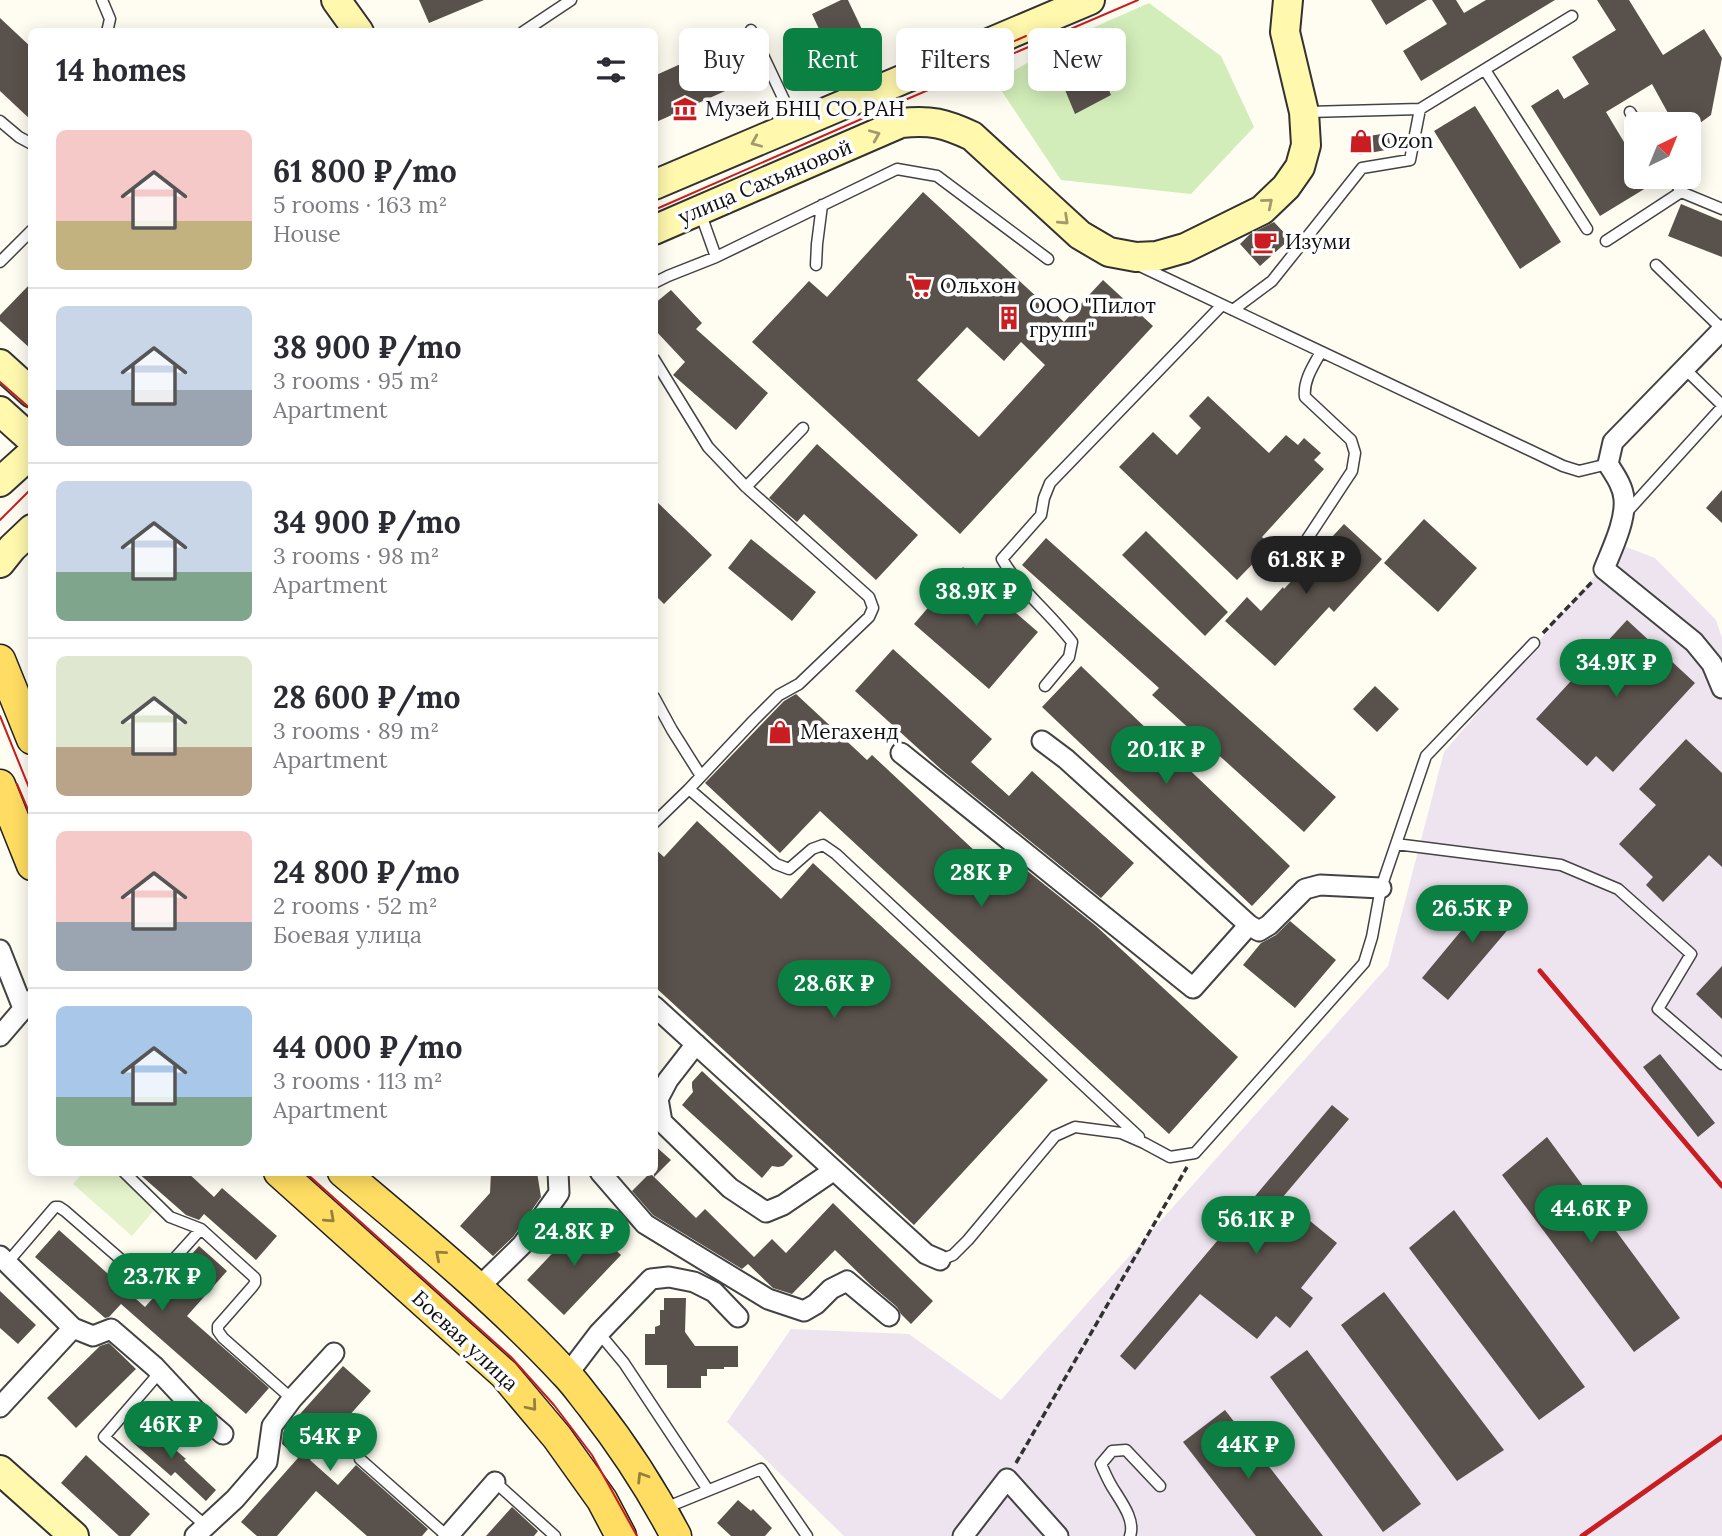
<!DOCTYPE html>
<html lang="en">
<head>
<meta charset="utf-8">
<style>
  :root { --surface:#fff; --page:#f7f7f7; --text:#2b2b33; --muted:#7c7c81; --line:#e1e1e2; --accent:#0b8043 }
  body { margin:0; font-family:Lora,serif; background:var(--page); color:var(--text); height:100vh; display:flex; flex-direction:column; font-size:26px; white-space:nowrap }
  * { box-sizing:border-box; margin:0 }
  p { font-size:23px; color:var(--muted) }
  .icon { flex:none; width:38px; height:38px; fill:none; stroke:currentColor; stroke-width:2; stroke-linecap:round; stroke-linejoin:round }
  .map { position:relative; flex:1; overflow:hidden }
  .drawer { position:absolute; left:28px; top:28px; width:630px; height:1148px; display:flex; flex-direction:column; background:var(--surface); border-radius:10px; box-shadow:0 4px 18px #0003 }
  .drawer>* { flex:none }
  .banner { position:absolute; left:679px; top:28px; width:665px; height:63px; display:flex; gap:14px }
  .needle { width:46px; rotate:43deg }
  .buttons { position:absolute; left:1624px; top:112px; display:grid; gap:14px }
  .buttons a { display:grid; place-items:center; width:77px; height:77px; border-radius:10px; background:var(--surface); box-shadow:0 4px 18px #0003; font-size:35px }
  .price { position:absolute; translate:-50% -60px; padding:0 16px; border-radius:24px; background:var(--accent); color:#fff; font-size:23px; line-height:46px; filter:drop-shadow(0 2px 4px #0008) }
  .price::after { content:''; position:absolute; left:50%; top:42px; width:21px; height:16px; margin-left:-10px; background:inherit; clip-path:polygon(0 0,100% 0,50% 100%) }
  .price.active { background:#222; color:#fff }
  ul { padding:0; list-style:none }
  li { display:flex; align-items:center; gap:21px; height:175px; padding:0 28px }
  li+li { border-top:2px solid var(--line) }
  li span { display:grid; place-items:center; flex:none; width:196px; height:140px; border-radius:10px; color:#555 }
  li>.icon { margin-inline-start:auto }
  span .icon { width:84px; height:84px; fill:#fffc; stroke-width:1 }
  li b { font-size:30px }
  h2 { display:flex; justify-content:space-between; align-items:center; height:84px; padding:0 28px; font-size:30px }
  .tag { padding:0 24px; border-radius:10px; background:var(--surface); box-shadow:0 4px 18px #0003; font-size:24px; line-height:63px }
  .tag.active { background:var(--accent); color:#fff }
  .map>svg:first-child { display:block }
  .industrial { fill:#eee4ef }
  .green { fill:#d2edb9 }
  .pitch { fill:#e4f3cb }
  .building { fill:#59514b; fill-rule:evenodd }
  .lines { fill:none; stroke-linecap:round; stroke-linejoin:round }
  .lane-casing { stroke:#434343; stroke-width:13 }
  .street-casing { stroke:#434343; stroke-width:23 }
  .secondary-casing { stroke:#323232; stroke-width:32 }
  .primary-casing { stroke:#212121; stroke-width:33 }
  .path { stroke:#323232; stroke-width:3.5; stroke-dasharray:7 3.5; stroke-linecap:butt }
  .lane { stroke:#fff; stroke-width:10 }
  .street { stroke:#fff; stroke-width:19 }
  .secondary { stroke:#fff8ad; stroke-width:28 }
  .primary { stroke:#ffdd62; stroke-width:30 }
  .tram { stroke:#ca1d21; stroke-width:2 }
  .rail { stroke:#ca1d21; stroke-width:5 }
  .oneway { stroke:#9f9b6e }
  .oneway2 { stroke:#93813d }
  .labels { text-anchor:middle; stroke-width:7; stroke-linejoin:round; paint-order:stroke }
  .poi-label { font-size:21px; fill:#101010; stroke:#fff; text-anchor:start }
  .street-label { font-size:21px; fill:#101010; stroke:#fff }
</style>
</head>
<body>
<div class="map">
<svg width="1722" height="1536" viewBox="0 0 1722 1536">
  <rect width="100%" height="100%" fill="#fffdf2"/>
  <path class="industrial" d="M1621 545 1655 558 1716 620 1722 638V1536H844L727 1422 791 1329 909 1334 1001 1400 1388 966 1444 752Z"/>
  <path class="green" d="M1149 3 1221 56 1254 127 1191 194 1061 180 995 81 1081 33Z"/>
  <path class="pitch" d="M83 1173H116L156 1208 132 1236 73 1184Z"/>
  <path class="building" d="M419 0H484L429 23Z
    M841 0H848L868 42 833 59 812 14Z
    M1371 0H1427L1386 25Z
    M1432 0H1456L1464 13 1486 0H1555L1421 81 1403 51 1447 24Z
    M1597 0H1629L1663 55 1704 29 1722 58 1711 115 1689 131V124H1674L1652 84 1606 112 1636 162V177H1664L1600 216 1531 106 1558 89 1564 99 1589 84 1572 57 1616 30Z
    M0 18 32 48V121L0 91Z
    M716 48 734 87 654 123V76Z
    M1100 68 1111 95 1075 114 1063 85Z
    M1475 106 1561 242 1520 269 1434 131Z
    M1388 133 1391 149 1359 155 1356 138Z
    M923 192 1064 322 1103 280 1153 326 960 534 752 342 809 281 827 297ZM967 327 1004 361 1021 342 1045 365 979 437 917 380Z
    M1681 204 1722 221V257L1668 236Z
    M1274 222 1290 239 1260 266 1240 244 1250 234Z
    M32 282V350L0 321V315Z
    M671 290 702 323 696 329 768 393 736 430 673 375 685 362 654 329V304Z
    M1208 396 1269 453 1286 435 1298 445 1304 438 1321 453 1314 460 1324 469 1262 537 1271 545 1237 580 1119 467 1153 432 1177 455 1201 428 1189 416Z
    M817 444 918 535 876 580 804 514 797 522 769 498Z
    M1722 490V523L1706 508Z
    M654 499 712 555 664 604 654 594Z
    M1424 519 1477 568 1438 612 1384 563Z
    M1344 524 1382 559 1334 612 1329 607 1275 666 1225 621 1247 597 1261 611 1283 587 1284 589Z
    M1146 531 1228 612 1205 636 1122 555Z
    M1046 538 1336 797 1304 832 1152 695 1159 688 1022 565Z
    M751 539 816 592 792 621 728 568Z
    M963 567 1038 632 989 689 914 624Z
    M1627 620 1695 683 1613 772 1596 756 1587 766 1536 719Z
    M893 649 992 739 971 762 1009 796 1032 771 1134 863 1101 898 943 771 855 691Z
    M1081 666 1290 866 1252 906 1042 707Z
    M1375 686 1399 709 1377 732 1353 709Z
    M796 694 867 760 872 755 1006 880 1020 865 1096 926 1238 1057 1169 1134 820 811 780 853 705 783 784 701Z
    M1686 739 1722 773V867L1709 855 1663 902 1646 885 1653 877 1619 844 1656 805 1639 789Z
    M697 821 781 899 813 863 1048 1080 914 1225 654 986V848L664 857Z
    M1495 890 1522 913 1448 1000 1422 978Z
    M1290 921 1336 960 1295 1008 1243 965 1261 943 1276 935Z
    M1722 966V1019L1696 994Z
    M1660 1054 1715 1123 1698 1137 1643 1067Z
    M702 1071 793 1156 783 1166 778 1167 772 1166 762 1178 682 1105 693 1092 692 1087V1082Z
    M1332 1105 1349 1119 1282 1198 1337 1243 1301 1288 1313 1298 1290 1328 1276 1316 1257 1339 1200 1294 1135 1370 1120 1356Z
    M1547 1137 1680 1318 1634 1352 1502 1175Z
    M654 1145 671 1160 654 1177Z
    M137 1172H187L214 1197 222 1188 277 1236 256 1260 204 1214 199 1220 186 1215Z
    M491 1172H537L541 1197 513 1237 493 1256 460 1226 490 1193Z
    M650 1173 696 1218 705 1209 754 1257 772 1239 786 1253 833 1203 933 1301 911 1324 901 1314 897 1307 872 1286 835 1250 792 1294 773 1288 748 1264 742 1269 653 1215 632 1191Z
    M1454 1210 1585 1387 1539 1420 1409 1248Z
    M584 1220 621 1255 564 1315 527 1280Z
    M59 1230 145 1307 199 1246 227 1271 187 1316 269 1388 246 1414 121 1304 109 1317 105 1318 35 1257Z
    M0 1291 36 1325 18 1344 0 1328Z
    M1384 1292 1504 1450 1457 1481 1341 1325Z
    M664 1298H686L685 1332 695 1346H738V1367H724V1369H707V1376H701V1388H667V1365H645V1334H655V1327L660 1325V1310H664Z
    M109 1343 136 1369 76 1428 47 1398 100 1346Z
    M1307 1350 1421 1504 1383 1532 1270 1377Z
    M343 1366 371 1391 310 1460 338 1485 356 1465 428 1529 422 1536H367L316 1491 277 1536H257L241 1522 298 1458 282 1444 283 1433Z
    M1225 1410 1323 1536H1256L1183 1442Z
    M146 1424 186 1459 184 1460 216 1490 206 1501 175 1472 171 1476 131 1441Z
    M86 1455 150 1514 130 1536H119L61 1483Z
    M738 1500 751 1511 753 1509 772 1528 765 1536H731L717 1523Z
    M512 1507 538 1531 534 1536H486Z"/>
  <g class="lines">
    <g class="lane-casing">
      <path id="lane" d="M102 0 110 19 107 32
        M751 30 794 121
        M523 32 571 0
        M1485 70 1587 229
        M1308 112 1420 109 1572 16
        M1630 112 1638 124
        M0 121 19 137 32 144
        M1672 177 1681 192 1722 209
        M700 212 716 257
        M1606 241 1681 192
        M0 262 32 230
        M816 265 817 244 822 205
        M1138 265 1563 466 1579 471 1608 464
        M1656 265 1722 329
        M654 283 668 276 716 257 897 169 937 176 1048 259
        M1233 310 1272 281 1362 168 1410 160 1420 109
        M654 359 708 447 746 487 869 597 873 608 869 617 799 684 779 695 754 720 689 789
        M1684 368 1722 405
        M746 487 803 428
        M1626 513 1722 407
        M1290 565 1352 471 1355 453 1351 440 1305 397C1303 381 1313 366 1321 352
        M1045 686 1069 657 1072 642C1050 613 1020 590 1002 559L1041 515 1044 498 1050 483 1222 305
        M654 697 672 730 701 776
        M654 823 689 789 776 864 789 869 812 849 823 845 836 854 1139 1137
        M1396 844 1561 865 1618 889 1691 954 1658 1009 1722 1064
        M124 1172 170 1217 201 1229 255 1278V1283L253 1286 218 1326V1331L223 1338 292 1399
        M940 1260 953 1255 968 1240 1055 1136 1075 1127 1121 1133 1144 1143 1170 1157 1195 1153 1364 963 1372 937 1381 888 1426 756 1534 643
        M7 1263 55 1207H59L65 1211 148 1283H152L156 1279 201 1229
        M599 1333 624 1363 708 1490
        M160 1372 104 1437 206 1526
        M360 1459 447 1536
        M495 1482 555 1536
        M665 1508 761 1469 807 1536
        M1130 1536C1136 1519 1119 1499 1111 1485 1107 1478 1104 1471 1101 1464L1112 1451 1126 1450 1160 1486"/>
    </g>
    <g class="street-casing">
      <path id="street" d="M1722 330 1613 442 1608 464C1615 475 1623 486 1624 499 1626 521 1612 549 1604 569L1694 642 1712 664 1722 688
        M1042 741 1066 759 1249 925 1259 931 1269 925 1305 889 1320 885 1381 888
        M901 753 1193 988 1249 925
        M0 950 23 1008
        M654 1006 926 1254 940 1260
        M0 1036 31 1000
        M696 1044 668 1080 658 1099 662 1122 730 1188 766 1212 783 1205 833 1171
        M600 1172 645 1224 768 1299 804 1311 816 1304 831 1289 847 1281 889 1316
        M0 1256 73 1328 0 1407
        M477 1289 522 1245 559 1193 558 1172
        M73 1328 93 1336 111 1329 155 1367 196 1411 223 1434
        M567 1375 599 1333 651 1279 669 1277 694 1282 714 1292 738 1317
        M195 1536 235 1499 267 1462 272 1426 292 1399 334 1353
        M448 1536 495 1482
        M963 1536 1007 1479 1058 1536"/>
    </g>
    <g class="secondary-casing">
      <path id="secondary" d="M336 0 359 32
        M654 185 1090 0
        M654 230 901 123C931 120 944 123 972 136L1080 235 1109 252 1136 257 1157 256 1185 248 1262 210 1286 187 1300 167 1306 145 1304 112 1285 32 1288 0
        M0 364 32 393
        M0 411 32 440
        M0 482 32 453
        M0 563 12 548 32 529
        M0 1470 74 1536"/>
    </g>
    <g class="primary-casing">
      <path id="primary" d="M0 660 32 739
        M0 785 32 865
        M279 1172 504 1374 557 1437 602 1500 621 1536
        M343 1172C419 1236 497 1300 565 1373 575 1383 583 1395 592 1406 624 1447 652 1490 676 1536"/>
    </g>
    <path class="path" d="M1543 633 1593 581
      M1016 1463 1187 1167"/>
    <use href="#lane" class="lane"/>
    <use href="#street" class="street"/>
    <use href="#secondary" class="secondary"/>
    <use href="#primary" class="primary"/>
    <path class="tram" d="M923 81 1026 36
      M654 210 891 106 1138 0
      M0 382 32 410
      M0 520 32 488
      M0 716 32 795
      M17 784 32 819
      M305 1172 511 1357 554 1405 592 1455 637 1536"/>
    <path class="rail" d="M1540 971 1722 1186
      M1582 1536 1722 1437"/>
  </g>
  <defs><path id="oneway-chevron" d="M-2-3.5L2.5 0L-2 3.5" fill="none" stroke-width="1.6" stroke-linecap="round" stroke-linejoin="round" transform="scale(1.75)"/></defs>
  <g class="oneway">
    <use href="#oneway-chevron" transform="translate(875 135) rotate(-23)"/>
    <use href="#oneway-chevron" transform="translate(756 142) rotate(157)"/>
    <use href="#oneway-chevron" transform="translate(1268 203) rotate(-40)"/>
    <use href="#oneway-chevron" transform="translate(1064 220) rotate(43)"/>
  </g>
  <g class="oneway2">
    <use href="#oneway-chevron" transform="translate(330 1218) rotate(42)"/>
    <use href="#oneway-chevron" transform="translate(440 1255) rotate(-139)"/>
    <use href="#oneway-chevron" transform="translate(532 1406) rotate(50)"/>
    <use href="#oneway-chevron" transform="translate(642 1477) rotate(-122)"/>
  </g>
  <defs>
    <g id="museum-bare" transform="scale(1.89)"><path d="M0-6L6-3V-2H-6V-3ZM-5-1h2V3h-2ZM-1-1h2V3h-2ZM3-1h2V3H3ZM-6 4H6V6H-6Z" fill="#ca1d21" stroke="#fff" stroke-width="2.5" paint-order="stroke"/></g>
    <g id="shop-bare" transform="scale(1.89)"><path d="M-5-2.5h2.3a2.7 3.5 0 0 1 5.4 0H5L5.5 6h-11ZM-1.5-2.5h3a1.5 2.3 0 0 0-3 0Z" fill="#ca1d21" stroke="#fff" stroke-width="2.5" paint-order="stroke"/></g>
    <g id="cafe-bare" transform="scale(1.89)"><path d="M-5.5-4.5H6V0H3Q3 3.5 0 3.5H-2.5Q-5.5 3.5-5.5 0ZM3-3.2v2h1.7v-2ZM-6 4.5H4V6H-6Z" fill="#ca1d21" stroke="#fff" stroke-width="2.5" paint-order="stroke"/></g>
    <g id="supermarket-bare" transform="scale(1.89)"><path d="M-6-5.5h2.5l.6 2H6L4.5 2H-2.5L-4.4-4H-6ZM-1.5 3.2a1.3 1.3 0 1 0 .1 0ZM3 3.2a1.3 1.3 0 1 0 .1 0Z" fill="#ca1d21" stroke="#fff" stroke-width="2.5" paint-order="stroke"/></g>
    <g id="building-bare" transform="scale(1.89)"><path d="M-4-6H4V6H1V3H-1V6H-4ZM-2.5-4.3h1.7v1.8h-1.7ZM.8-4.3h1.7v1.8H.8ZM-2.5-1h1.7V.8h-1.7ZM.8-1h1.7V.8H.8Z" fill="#ca1d21" stroke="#fff" stroke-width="2.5" paint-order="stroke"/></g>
  </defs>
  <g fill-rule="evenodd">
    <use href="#museum-bare" x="685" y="109"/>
    <use href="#shop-bare" x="1361" y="141"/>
    <use href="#cafe-bare" x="1265" y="242"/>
    <use href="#supermarket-bare" x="920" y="286"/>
    <use href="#building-bare" x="1009" y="318"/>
    <use href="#shop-bare" x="780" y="732"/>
  </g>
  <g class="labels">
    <g class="poi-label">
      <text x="705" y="116">Музей БНЦ СО РАН</text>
      <text x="1381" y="148">Ozon</text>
      <text x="1285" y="249">Изуми</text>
      <text x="940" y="293">Ольхон</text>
      <text x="1029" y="313">ООО "Пилот<tspan x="1029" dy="24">групп"</tspan></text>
      <text x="800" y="739">Мегахенд</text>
    </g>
    <g class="street-label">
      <text transform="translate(765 182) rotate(-23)" y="7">улица Сахьяновой</text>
      <text transform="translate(465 1341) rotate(43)" y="7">Боевая улица</text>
    </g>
  </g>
</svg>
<div class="buttons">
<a><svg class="needle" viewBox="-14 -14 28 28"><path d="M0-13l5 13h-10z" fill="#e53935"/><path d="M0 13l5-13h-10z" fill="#7c7c81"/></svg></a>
</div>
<b class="price active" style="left:1306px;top:596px">61.8K ₽</b>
<b class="price" style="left:976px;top:628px">38.9K ₽</b>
<b class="price" style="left:1616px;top:699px">34.9K ₽</b>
<b class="price" style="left:1166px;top:786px">20.1K ₽</b>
<b class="price" style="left:981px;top:909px">28K ₽</b>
<b class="price" style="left:1472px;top:945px">26.5K ₽</b>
<b class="price" style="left:834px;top:1020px">28.6K ₽</b>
<b class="price" style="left:1591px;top:1245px">44.6K ₽</b>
<b class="price" style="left:1256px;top:1256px">56.1K ₽</b>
<b class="price" style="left:574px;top:1268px">24.8K ₽</b>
<b class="price" style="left:162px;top:1313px">23.7K ₽</b>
<b class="price" style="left:171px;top:1461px">46K ₽</b>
<b class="price" style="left:330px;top:1473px">54K ₽</b>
<b class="price" style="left:1248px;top:1481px">44K ₽</b>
<div class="banner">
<a class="tag">Buy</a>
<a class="tag active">Rent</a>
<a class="tag">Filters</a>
<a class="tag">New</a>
</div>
<section class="drawer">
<h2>14 homes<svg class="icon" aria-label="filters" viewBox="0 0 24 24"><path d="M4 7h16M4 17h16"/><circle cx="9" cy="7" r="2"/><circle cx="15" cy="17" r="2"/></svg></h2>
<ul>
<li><span style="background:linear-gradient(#f6c9c9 65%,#c2b280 0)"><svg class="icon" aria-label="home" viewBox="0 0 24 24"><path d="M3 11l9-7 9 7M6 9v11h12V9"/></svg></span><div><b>61 800 ₽/mo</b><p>5 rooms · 163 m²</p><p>House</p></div></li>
<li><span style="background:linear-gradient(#c9d6e8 60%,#9aa5b1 0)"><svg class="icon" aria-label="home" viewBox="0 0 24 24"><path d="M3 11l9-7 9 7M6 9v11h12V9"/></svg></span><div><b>38 900 ₽/mo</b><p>3 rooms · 95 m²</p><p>Apartment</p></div></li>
<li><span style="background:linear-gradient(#c9d6e8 65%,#7fa58c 0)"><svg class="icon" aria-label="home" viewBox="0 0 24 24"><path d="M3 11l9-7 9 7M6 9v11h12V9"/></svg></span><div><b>34 900 ₽/mo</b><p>3 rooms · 98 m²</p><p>Apartment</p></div></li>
<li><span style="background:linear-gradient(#dfe7d0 65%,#b9a48a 0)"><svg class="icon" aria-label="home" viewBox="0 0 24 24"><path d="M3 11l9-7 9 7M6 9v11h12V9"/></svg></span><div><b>28 600 ₽/mo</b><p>3 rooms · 89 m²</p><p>Apartment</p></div></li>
<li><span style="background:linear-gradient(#f6c9c9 65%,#9aa5b1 0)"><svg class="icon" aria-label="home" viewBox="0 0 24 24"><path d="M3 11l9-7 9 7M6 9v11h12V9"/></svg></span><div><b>24 800 ₽/mo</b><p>2 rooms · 52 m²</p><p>Боевая улица</p></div></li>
<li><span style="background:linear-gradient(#a9c7e8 65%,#7fa58c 0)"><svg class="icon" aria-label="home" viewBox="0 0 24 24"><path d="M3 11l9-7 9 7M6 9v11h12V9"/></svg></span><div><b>44 000 ₽/mo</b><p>3 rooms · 113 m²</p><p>Apartment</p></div></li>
</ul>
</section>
</div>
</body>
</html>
